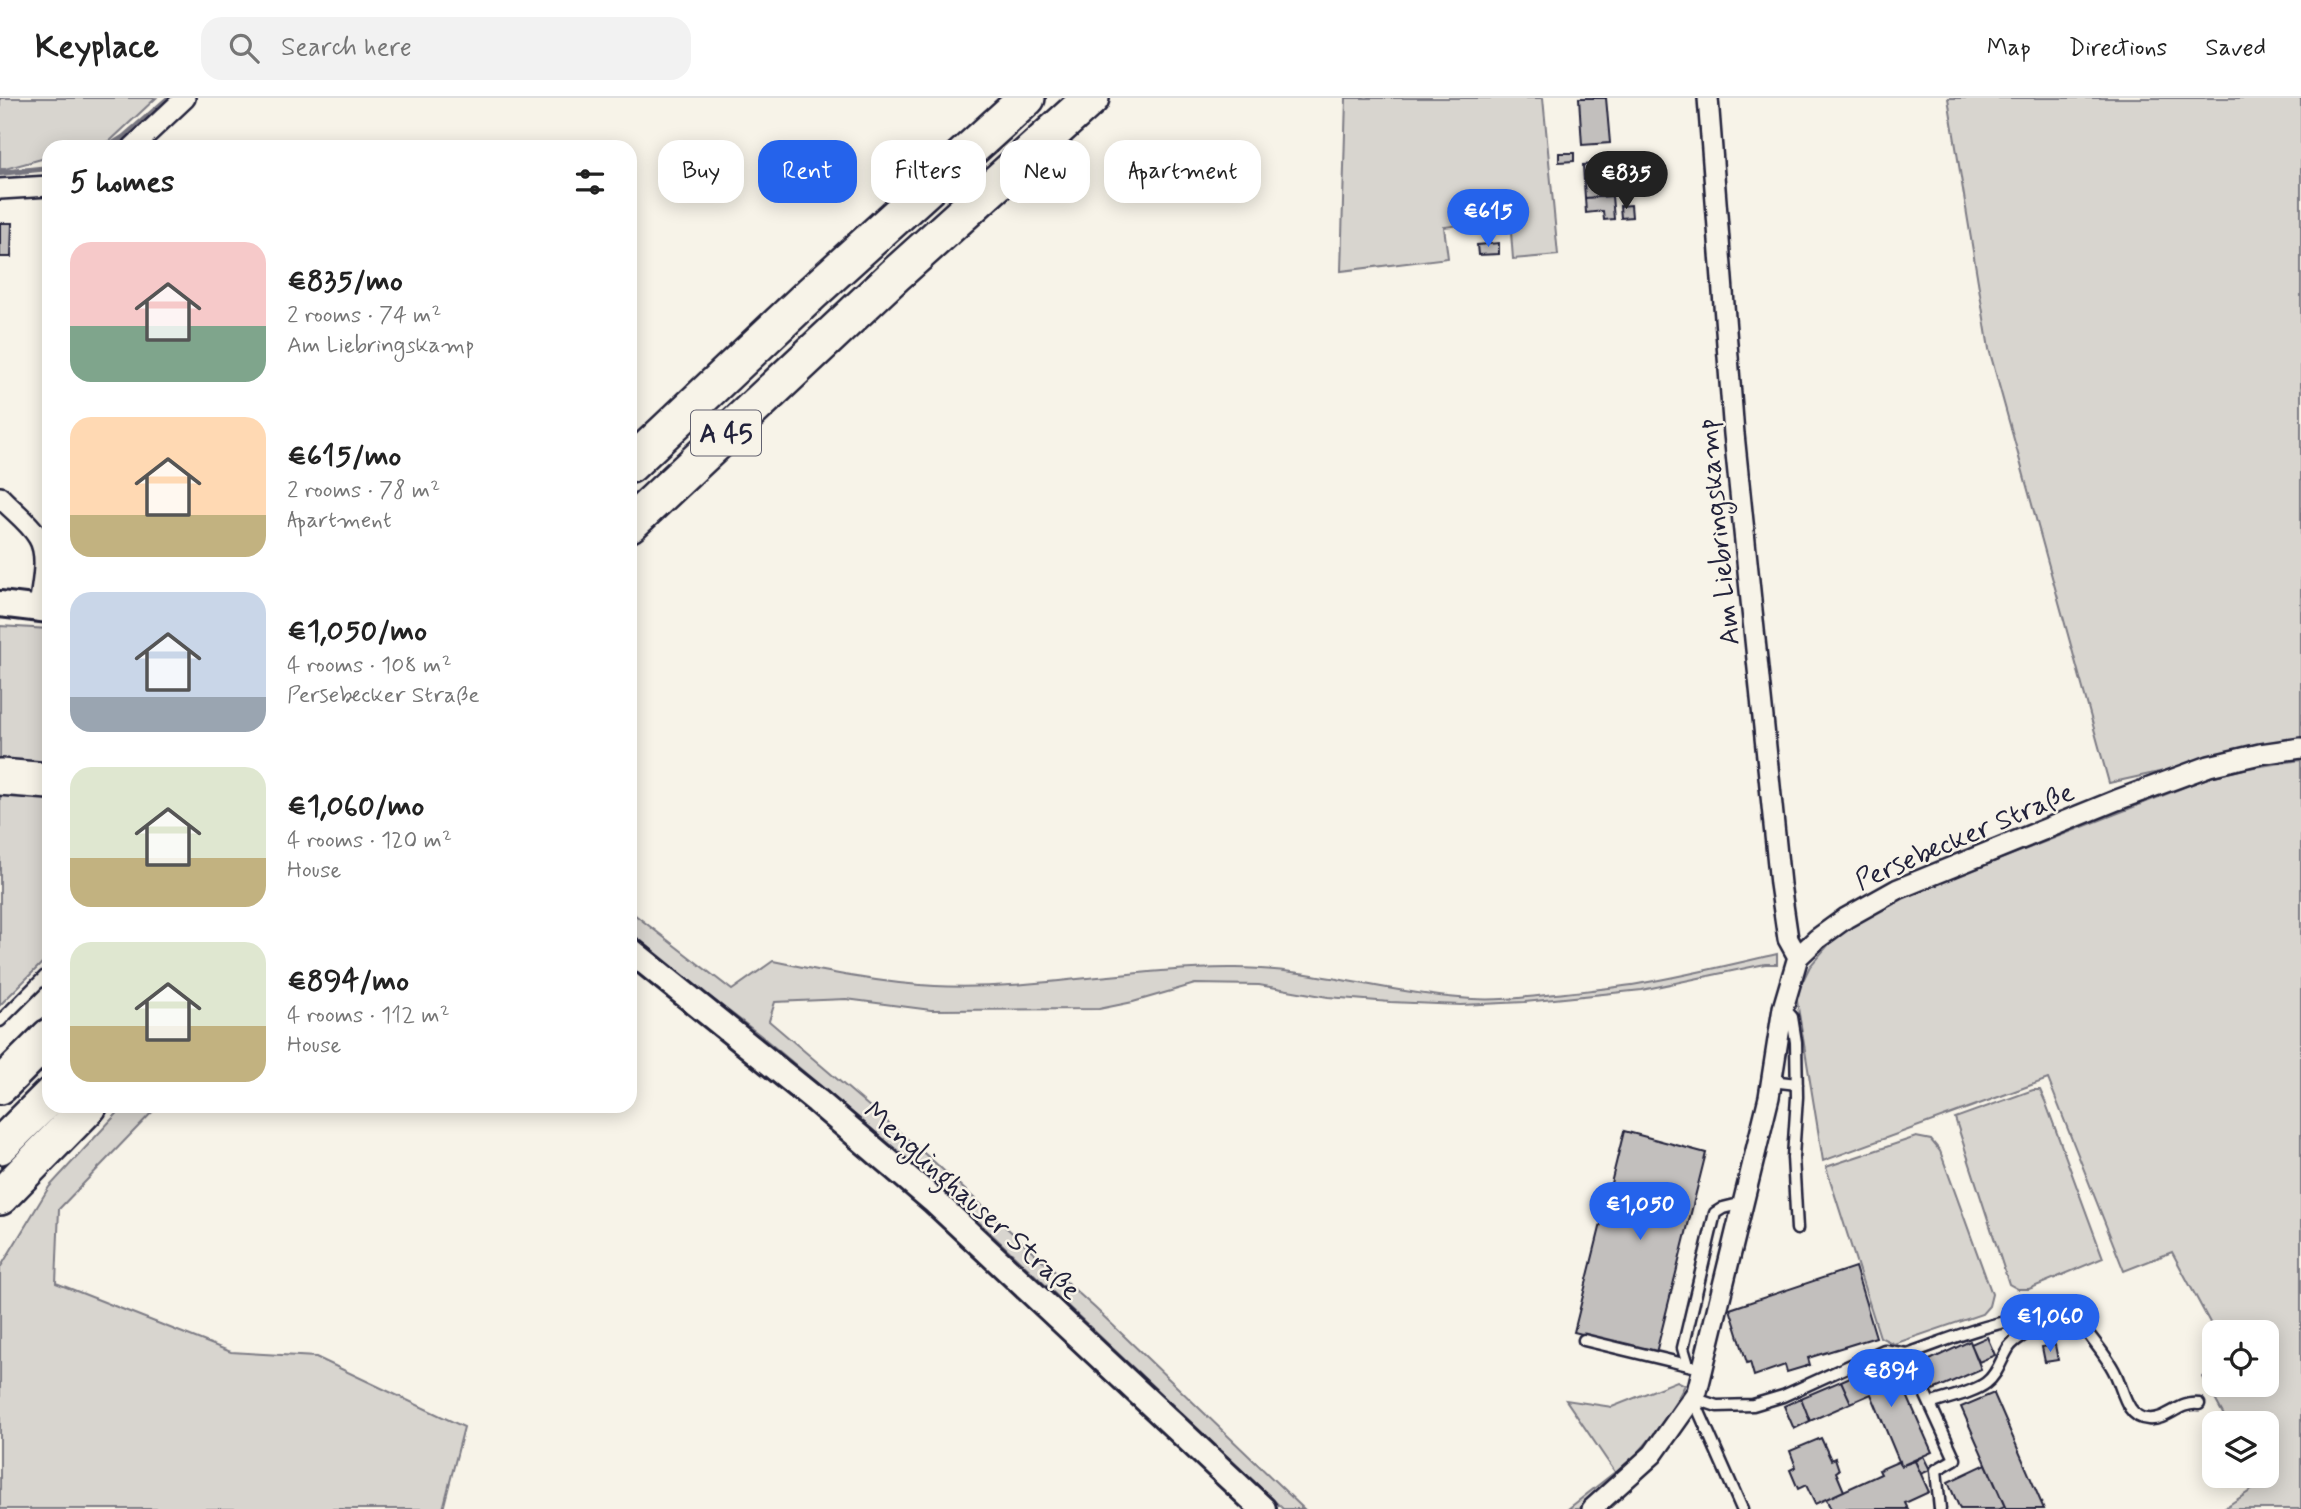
<!DOCTYPE html>
<html lang="en">
<head>
<meta charset="utf-8">
<style>
  :root { --surface:#fff; --page:#f2f2f2; --text:#222; --muted:#767676; --line:#e0e0e0; --accent:#2563eb }
  body { margin:0; font-family:Mynerve,sans-serif; background:var(--page); color:var(--text); height:100vh; display:flex; flex-direction:column; font-size:26px; white-space:nowrap }
  * { box-sizing:border-box; margin:0 }
  p { font-size:23px; color:var(--muted) }
  .icon { flex:none; width:38px; height:38px; fill:none; stroke:currentColor; stroke-width:2; stroke-linecap:round; stroke-linejoin:round }
  .map { position:relative; flex:1; overflow:hidden }
  .drawer { position:absolute; left:42px; top:42px; width:595px; height:973px; display:flex; flex-direction:column; background:var(--surface); border-radius:21px; box-shadow:0 4px 18px #0003 }
  .drawer>* { flex:none }
  .hud { position:absolute; left:658px; top:42px; width:665px; height:63px; display:flex; gap:14px }
  .buttons { position:absolute; left:2202px; top:1222px; display:grid; gap:14px }
  .buttons a { display:grid; place-items:center; width:77px; height:77px; border-radius:14px; background:var(--surface); box-shadow:0 4px 18px #0003; font-size:35px }
  .price { position:absolute; translate:-50% -60px; padding:0 16px; border-radius:24px; background:var(--accent); color:#fff; font-size:23px; line-height:46px; filter:drop-shadow(0 2px 4px #0008) }
  .price::after { content:''; position:absolute; left:50%; top:42px; width:21px; height:16px; margin-left:-10px; background:inherit; clip-path:polygon(0 0,100% 0,50% 100%) }
  .price.selected { background:#222; color:#fff }
  ul { padding:0; list-style:none }
  li { display:flex; align-items:center; gap:21px; height:175px; padding:0 28px }
  li span { display:grid; place-items:center; flex:none; width:196px; height:140px; border-radius:21px; color:#555 }
  li>.icon { margin-inline-start:auto }
  span .icon { width:84px; height:84px; fill:#fffc; stroke-width:1 }
  li b { font-size:30px }
  h2 { display:flex; justify-content:space-between; align-items:center; height:84px; padding:0 28px; font-size:30px }
  .tag { padding:0 24px; border-radius:21px; background:var(--surface); box-shadow:0 4px 18px #0003; font-size:24px; line-height:63px }
  .tag.selected { background:var(--accent); color:#fff }
  header { display:flex; align-items:center; gap:42px; box-sizing:border-box; height:98px; padding:0 35px; background:var(--surface); border-bottom:2px solid var(--line) }
  header strong { font-size:33px }
  nav { display:flex; gap:38px; margin-inline-start:auto; font-size:24px }
  .search { width:490px; height:63px; background:var(--page); display:flex; align-items:center; gap:18px; box-sizing:border-box; padding:0 24px; border-radius:21px; color:var(--muted); font-size:26px }
  .map>svg:first-child { display:block }
  .green { fill:#d8d5cf; stroke:#7d7c85; stroke-width:2 }
  .lines { fill:none; stroke-linecap:round; stroke-linejoin:round }
  .stream { stroke:#76747f; stroke-width:6 }
  .building { fill:#c2bfbd; stroke:#22223b; stroke-width:2 }
  .service-casing { stroke:#22223b; stroke-width:15 }
  .minor-casing { stroke:#22223b; stroke-width:24 }
  .tertiary-casing { stroke:#22223b; stroke-width:30 }
  .motorway-casing { stroke:#22223b; stroke-width:40 }
  .service { stroke:#f7f3e8; stroke-width:10 }
  .minor { stroke:#f7f3e8; stroke-width:19 }
  .tertiary { stroke:#f7f3e8; stroke-width:24 }
  .motorway { stroke:#f7f3e8; stroke-width:35 }
  .labels { text-anchor:middle; stroke-width:5; stroke-linejoin:round; paint-order:stroke }
  .shield { fill:#f7f3e8; stroke:#62616f; stroke-width:2 }
  .shield-label { font-size:26px; font-weight:bold; fill:#22223b }
  .street-label { font-size:28px; fill:#22223b; stroke:#f7f3e8 }
</style>
</head>
<body>
<header>
<strong>Keyplace</strong>
<div class="search"><svg class="icon" aria-label="search" viewBox="0 0 24 24"><circle cx="10" cy="10" r="6"/><path d="M15 15l6 6"/></svg>Search here</div>
<nav><a>Map</a><a>Directions</a><a>Saved</a></nav>
</header>
<div class="map">
<svg width="2301" height="1411" viewBox="0 0 2301 1411">
  <rect width="100%" height="100%" fill="#f7f3e8"/>
  <filter id="ink" filterUnits="userSpaceOnUse"><feTurbulence type="fractalNoise" baseFrequency=".0143" numOctaves="2"/><feDisplacementMap in="SourceGraphic" scale="14" xChannelSelector="R" yChannelSelector="G"/><feConvolveMatrix kernelMatrix="1 2 1 2 8 2 1 2 1" color-interpolation-filters="sRGB"/></filter>
  <g filter="url(#ink)">
    <path class="green" d="M0 0H156L110 43 87 49H49V59L5 71H0Z
      M1346 0H1543L1558 157 1513 161 1510 121 1444 129 1448 160 1341 173Z
      M1948 0H2301V641L2253 647 2182 669 2109 685 1989 251Z
      M0 528 49 531V670L0 666Z
      M2301 662V1411H2223L2262 1385 2256 1377H2266V1325H2228L2203 1279 2214 1271V1286H2266V1234H2215L2172 1154 2124 1173 2048 981 1823 1063 1796 897 1810 868 1836 838 1891 804 2210 679 2248 670Z
      M0 695 49 696V858L0 907Z
      M630 813 732 892 773 863C826 874 880 885 935 888 1035 893 1134 869 1235 870 1311 870 1384 894 1459 900 1494 904 1530 899 1565 895 1591 892 1617 890 1643 885 1688 877 1733 866 1777 856V866H1765L1642 892 1525 904 1461 907 1390 904 1328 899 1259 887 1195 886 1133 904 1099 911 931 912 846 901 775 904 769 923 932 1062 1096 1211 1304 1411H1283L948 1095 760 937 630 838Z
      M2033 992H2040L2045 1003 2103 1160 2029 1191H2018L2009 1186 1955 1020Z
      M124 1008H158L59 1111 56 1185 231 1254 316 1259 464 1329 443 1411H0V1170L49 1089Z
      M1916 1039 1931 1042 1940 1053 1992 1196 1989 1208 1982 1216 1894 1246 1880 1239 1826 1069Z
      M1677 1283 1685 1287C1661 1336 1621 1376 1579 1411H1568L1615 1374 1566 1302 1612 1309Z"/>
    <g class="lines">
      <path class="stream" d="M108 49 124 39 169 0
        M0 75 49 70"/>
    </g>
    <path class="building" d="M1579 0H1606L1610 45 1582 47Z
      M1559 55H1574V63L1559 64Z
      M1610 65 1612 98 1585 100 1583 67Z
      M1612 98 1614 121 1604 122 1603 113 1586 115 1585 100Z
      M1631 107 1632 119 1621 120 1620 108Z
      M0 125H12L11 159H0Z
      M1499 145V156L1478 157 1477 147Z
      M1624 1033 1706 1055 1656 1255 1574 1234Z
      M1855 1169 1876 1239 1808 1260 1810 1267 1787 1274 1785 1267 1754 1278 1750 1264 1747 1265 1730 1211Z
      M1987 1239 1995 1257 1979 1264 1971 1246Z
      M1970 1243 1981 1271 1933 1292 1921 1266Z
      M2055 1247 2058 1262 2045 1264 2042 1249Z
      M1891 1261 1932 1354 1901 1368 1871 1296 1851 1305 1841 1283Z
      M1841 1283 1851 1305 1810 1323 1801 1300Z
      M1994 1295V1296L2044 1411H2006L1961 1309Z
      M1801 1300 1810 1323 1794 1331 1784 1308Z
      M1821 1340 1831 1362 1835 1360 1839 1372 1836 1374 1844 1393 1815 1406 1806 1387 1798 1391 1790 1372 1796 1369 1790 1353Z
      M1923 1358 1930 1372 1921 1376 1915 1363Z
      M1900 1363 1901 1368 1915 1363 1929 1394 1905 1405 1908 1411H1831L1826 1401 1881 1376 1879 1372Z
      M1986 1366 2005 1409 2000 1411H1960L1948 1384Z"/>
    <g class="lines">
      <g class="service-casing">
        <path id="service" d="M1784 910 1792 919 1796 944 1797 999 1793 1059 1797 1131
          M0 923 49 874
          M1771 983 1797 986
          M1584 1242 1692 1268
          M1907 1256C1957 1239 2009 1214 2062 1221
          M1688 1267 1683 1250 1715 1115 1723 1110 1743 1105
          M1693 1300 1717 1308 1753 1307 1783 1298 1884 1252 1907 1256 1955 1361 1936 1372 1940 1411
          M1693 1300 1742 1411
          M1930 1306C1946 1300 1973 1295 1986 1285 1998 1276 2001 1261 2009 1249 2019 1235 2066 1214 2081 1226 2092 1242 2107 1258 2115 1275 2123 1290 2126 1320 2148 1321 2167 1323 2179 1303 2199 1306"/>
      </g>
      <g class="minor-casing">
        <path id="minor" d="M1708 0 1734 336 1780 786 1788 841 1798 859
          M133 49 185 0
          M0 91 49 88
          M0 399C12 412 29 424 38 439 50 458 41 489 39 510
          M1592 1411 1653 1356 1697 1294 1769 999 1783 910 1798 859 1817 841 1846 820 1898 791 2117 702 2209 668 2260 656 2301 650"/>
      </g>
      <g class="tertiary-casing">
        <path id="tertiary" d="M0 506 49 512
          M630 852 817 1003 933 1102 1263 1411"/>
      </g>
      <g class="motorway-casing">
        <path id="motorway" d="M630 367 812 195 1027 0
          M630 426 895 177 1091 0
          M0 679 49 683
          M0 988 49 939
          M0 1048 49 999
          M0 1099 89 1008"/>
      </g>
      <use href="#service" class="service"/>
      <use href="#minor" class="minor"/>
      <use href="#tertiary" class="tertiary"/>
      <use href="#motorway" class="motorway"/>
    </g>
  </g>
  <g class="labels">
    <rect class="shield" x="691" y="312.5" width="70" height="45" rx="5"/>
    <g class="shield-label">
      <text x="726" y="344">A 45</text>
    </g>
    <g class="street-label">
      <text transform="translate(1717 434) rotate(-96)" y="10">Am Liebringskamp</text>
      <text transform="translate(1964 737) rotate(-23)" y="10">Persebecker Straße</text>
      <text transform="translate(973 1102) rotate(42)" y="10">Menglinghauser Straße</text>
    </g>
  </g>
</svg>
<div class="buttons">
<a><svg class="icon" aria-label="locate" viewBox="0 0 24 24"><circle cx="12" cy="12" r="6"/><path d="M12 2v4M12 18v4M2 12h4M18 12h4"/></svg></a>
<a><svg class="icon" aria-label="layers" viewBox="0 0 24 24"><path d="M12 4l9 5-9 5-9-5zM3 14l9 5 9-5"/></svg></a>
</div>
<b class="price selected" style="left:1626px;top:113px">€835</b>
<b class="price" style="left:1488px;top:151px">€615</b>
<b class="price" style="left:1640px;top:1144px">€1,050</b>
<b class="price" style="left:2050px;top:1256px">€1,060</b>
<b class="price" style="left:1891px;top:1311px">€894</b>
<div class="hud">
<a class="tag">Buy</a>
<a class="tag selected">Rent</a>
<a class="tag">Filters</a>
<a class="tag">New</a>
<a class="tag">Apartment</a>
</div>
<section class="drawer">
<h2>5 homes<svg class="icon" aria-label="filters" viewBox="0 0 24 24"><path d="M4 7h16M4 17h16"/><circle cx="9" cy="7" r="2"/><circle cx="15" cy="17" r="2"/></svg></h2>
<ul>
<li><span style="background:linear-gradient(#f6c9c9 60%,#7fa58c 0)"><svg class="icon" aria-label="home" viewBox="0 0 24 24"><path d="M3 11l9-7 9 7M6 9v11h12V9"/></svg></span><div><b>€835/mo</b><p>2 rooms · 74 m²</p><p>Am Liebringskamp</p></div></li>
<li><span style="background:linear-gradient(#ffd9b3 70%,#c2b280 0)"><svg class="icon" aria-label="home" viewBox="0 0 24 24"><path d="M3 11l9-7 9 7M6 9v11h12V9"/></svg></span><div><b>€615/mo</b><p>2 rooms · 78 m²</p><p>Apartment</p></div></li>
<li><span style="background:linear-gradient(#c9d6e8 75%,#9aa5b1 0)"><svg class="icon" aria-label="home" viewBox="0 0 24 24"><path d="M3 11l9-7 9 7M6 9v11h12V9"/></svg></span><div><b>€1,050/mo</b><p>4 rooms · 108 m²</p><p>Persebecker Straße</p></div></li>
<li><span style="background:linear-gradient(#dfe7d0 65%,#c2b280 0)"><svg class="icon" aria-label="home" viewBox="0 0 24 24"><path d="M3 11l9-7 9 7M6 9v11h12V9"/></svg></span><div><b>€1,060/mo</b><p>4 rooms · 120 m²</p><p>House</p></div></li>
<li><span style="background:linear-gradient(#dfe7d0 60%,#c2b280 0)"><svg class="icon" aria-label="home" viewBox="0 0 24 24"><path d="M3 11l9-7 9 7M6 9v11h12V9"/></svg></span><div><b>€894/mo</b><p>4 rooms · 112 m²</p><p>House</p></div></li>
</ul>
</section>
</div>
</body>
</html>
